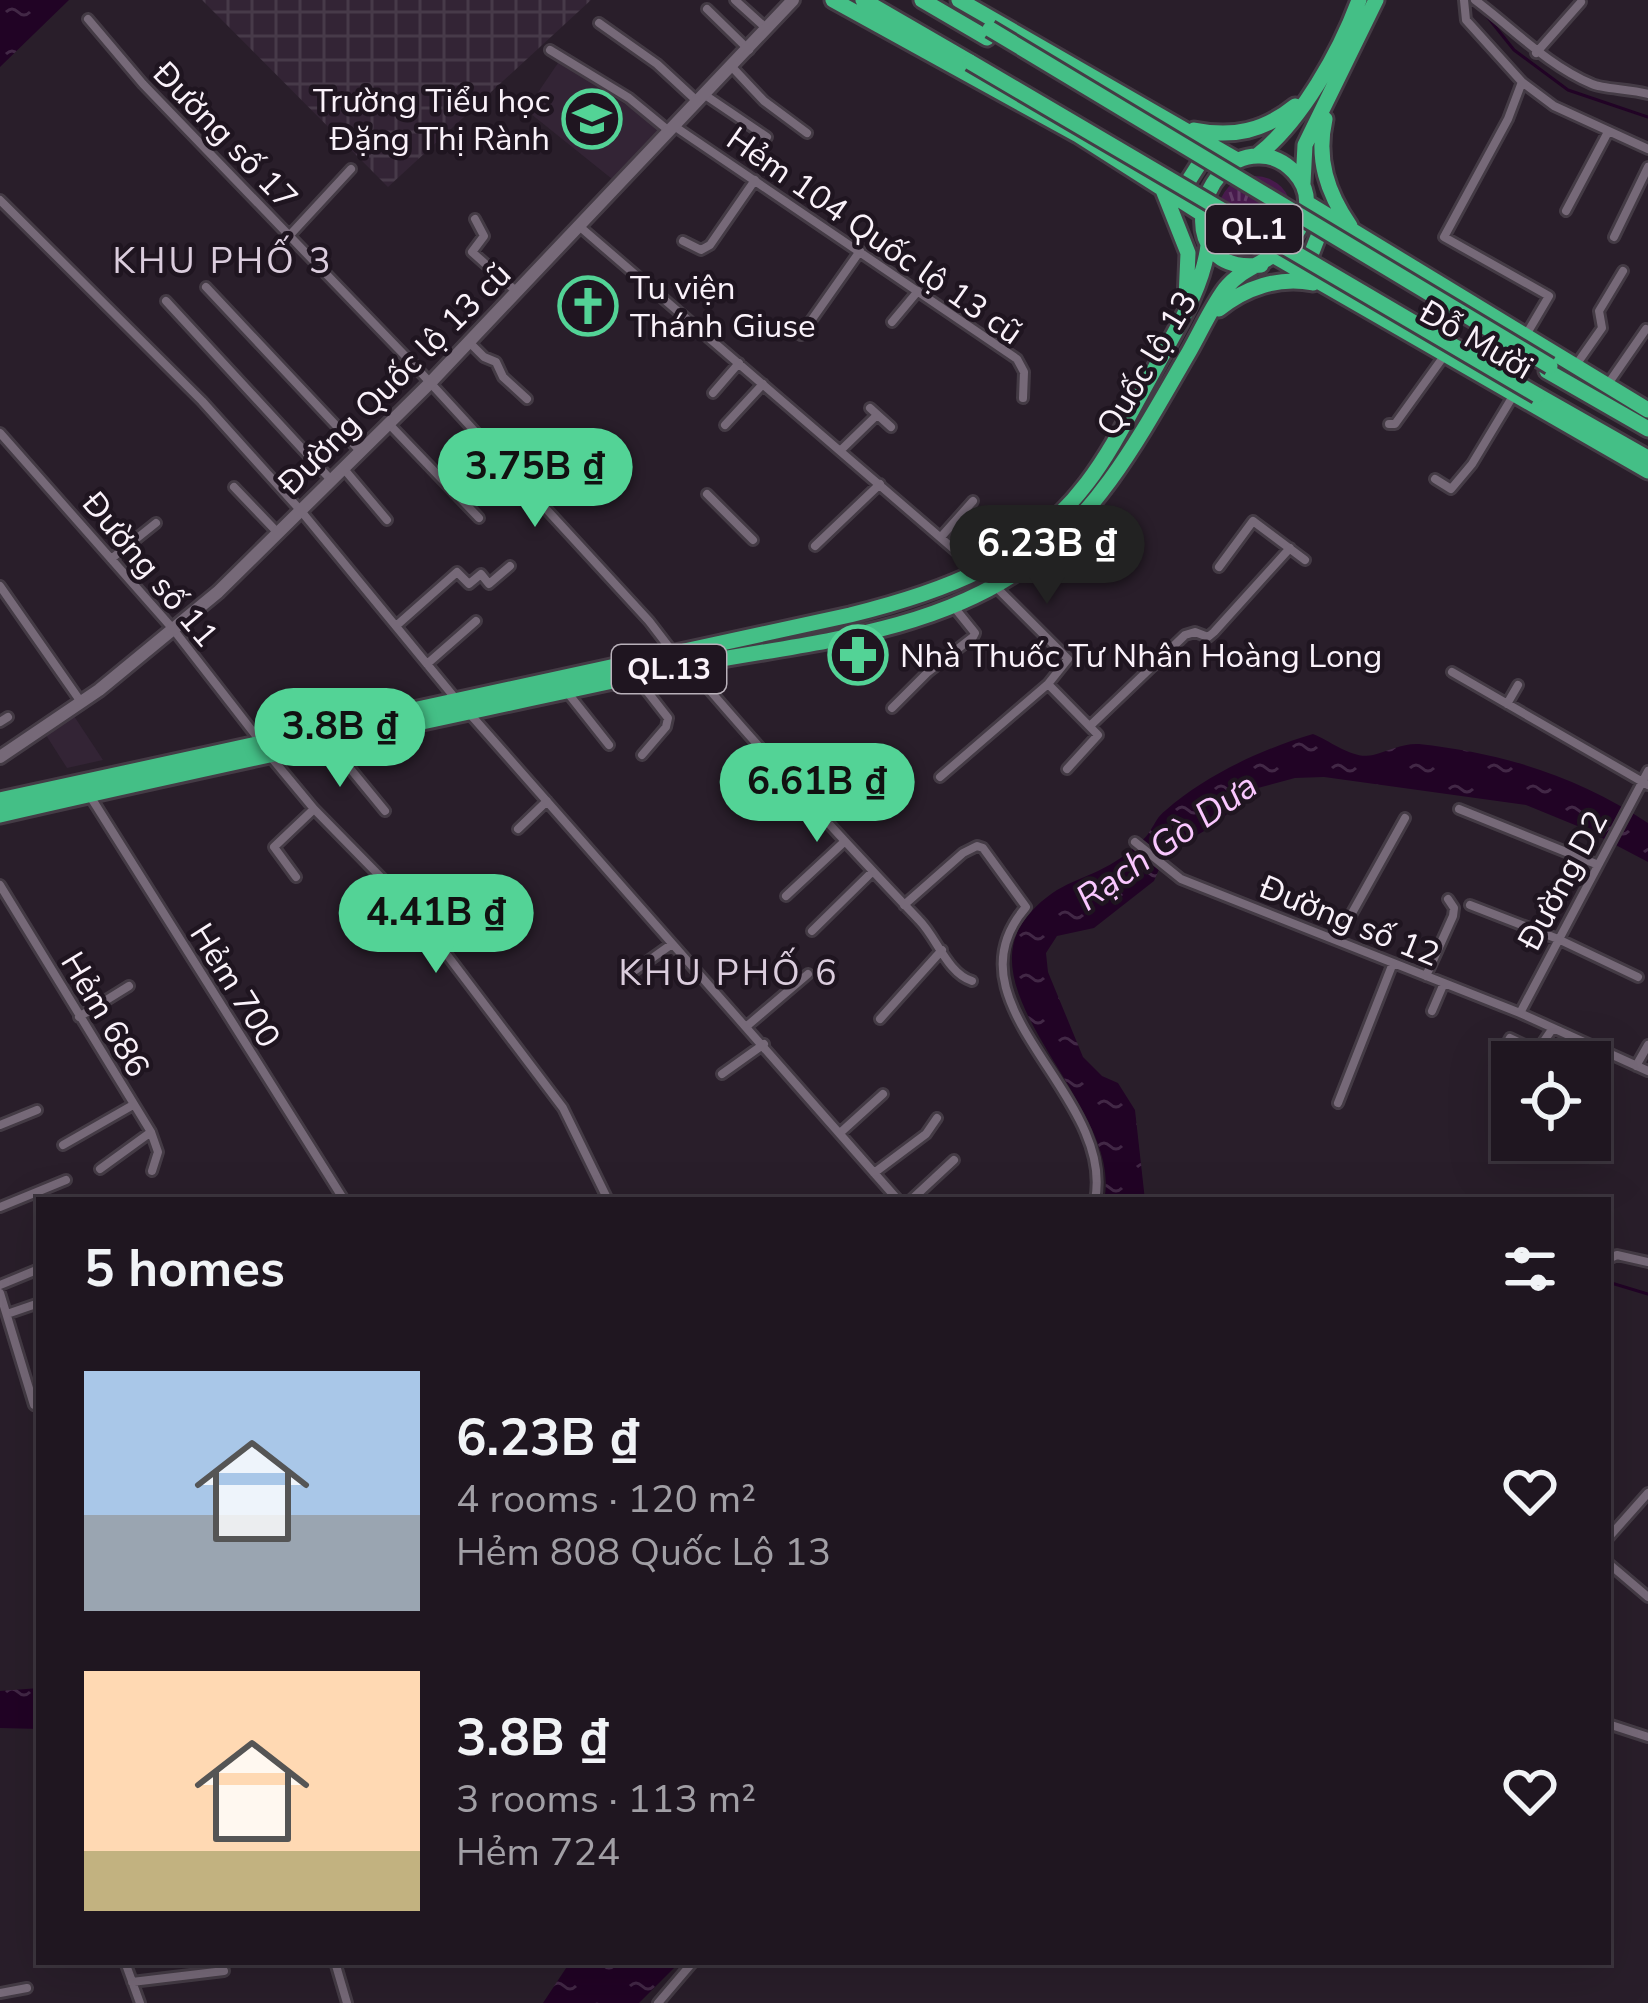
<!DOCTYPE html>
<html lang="en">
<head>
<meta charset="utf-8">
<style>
  :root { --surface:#1f1620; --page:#271f29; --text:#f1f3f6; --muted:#a19fa5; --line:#3c353e; --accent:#53d396 }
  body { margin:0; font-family:"Nunito Sans",sans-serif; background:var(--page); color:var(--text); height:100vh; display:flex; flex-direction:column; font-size:45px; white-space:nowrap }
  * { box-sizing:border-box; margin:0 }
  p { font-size:39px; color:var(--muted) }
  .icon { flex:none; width:66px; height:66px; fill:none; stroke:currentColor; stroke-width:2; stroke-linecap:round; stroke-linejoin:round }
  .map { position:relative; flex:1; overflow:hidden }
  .drawer { position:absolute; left:36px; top:1197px; width:1575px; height:768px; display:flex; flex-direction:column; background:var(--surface); border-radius:0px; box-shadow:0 12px 48px #0002,0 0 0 3px var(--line) }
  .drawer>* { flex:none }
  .fabs { position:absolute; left:1491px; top:1041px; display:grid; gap:24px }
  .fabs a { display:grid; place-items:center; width:120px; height:120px; border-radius:0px; background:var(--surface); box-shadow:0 12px 48px #0002,0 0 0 3px var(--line); font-size:60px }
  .price { position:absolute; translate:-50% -102px; padding:0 27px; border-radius:42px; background:var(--accent); color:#111; font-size:39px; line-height:78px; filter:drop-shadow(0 3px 6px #0008) }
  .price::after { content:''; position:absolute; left:50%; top:72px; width:36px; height:27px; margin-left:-18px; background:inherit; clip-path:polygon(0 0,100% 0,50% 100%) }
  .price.on { background:#222; color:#fff }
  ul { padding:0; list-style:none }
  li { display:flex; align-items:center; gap:36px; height:300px; padding:0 48px }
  li span { display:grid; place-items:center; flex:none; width:336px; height:240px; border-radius:0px; color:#555 }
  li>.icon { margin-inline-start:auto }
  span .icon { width:144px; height:144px; fill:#fffc; stroke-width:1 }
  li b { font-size:51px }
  h2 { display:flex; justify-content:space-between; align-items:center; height:144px; padding:0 48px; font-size:51px }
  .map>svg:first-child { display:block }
  .built { fill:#332435 }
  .industrial { fill:url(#industrial-grid) }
  .grass { fill:url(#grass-tufts) }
  .water { fill:url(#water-ripples) }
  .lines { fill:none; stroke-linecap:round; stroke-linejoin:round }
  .stream { stroke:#210325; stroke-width:3 }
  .street-casing { stroke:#443b45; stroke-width:14 }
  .secondary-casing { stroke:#443b45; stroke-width:18 }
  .highway-casing { stroke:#443b45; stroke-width:21 }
  .street { stroke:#766978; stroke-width:8 }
  .secondary { stroke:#766978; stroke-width:12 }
  .highway { stroke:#44bf86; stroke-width:15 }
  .highway-bridge-casing { stroke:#443b45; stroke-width:21; stroke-linecap:butt }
  .highway-bridge { stroke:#44bf86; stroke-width:15 }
  .labels { text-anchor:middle; stroke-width:9; stroke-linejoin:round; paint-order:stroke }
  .shield { fill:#1f1520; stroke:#b8b0b9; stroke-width:3 }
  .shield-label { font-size:30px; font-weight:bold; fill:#faf2fa }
  .poi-label { font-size:33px; fill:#faf2fa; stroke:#1f1520; text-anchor:start }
  .street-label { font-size:33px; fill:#faf2fa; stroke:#1f1520 }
  .neighbourhood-label { font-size:36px; letter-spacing:3px; fill:#dbcddd; stroke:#1f1520 }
  .water-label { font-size:36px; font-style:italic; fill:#fac7ff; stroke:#1f1520 }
</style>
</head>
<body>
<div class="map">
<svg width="1648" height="2003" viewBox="0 0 1648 2003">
  <defs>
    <pattern id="industrial-grid" width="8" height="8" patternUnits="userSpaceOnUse" patternTransform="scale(3)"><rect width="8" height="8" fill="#332435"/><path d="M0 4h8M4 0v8" fill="none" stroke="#473a49"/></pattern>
    <pattern id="grass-tufts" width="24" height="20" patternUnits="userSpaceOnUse" patternTransform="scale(3)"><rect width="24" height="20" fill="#471a4c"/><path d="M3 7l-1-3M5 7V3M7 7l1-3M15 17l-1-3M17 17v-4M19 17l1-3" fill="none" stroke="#623c67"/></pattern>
    <pattern id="water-ripples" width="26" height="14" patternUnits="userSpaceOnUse" patternTransform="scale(3)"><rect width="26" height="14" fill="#210325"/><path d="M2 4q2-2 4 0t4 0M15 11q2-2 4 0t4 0" fill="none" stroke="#422846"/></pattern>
  </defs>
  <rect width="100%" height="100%" fill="#291e2a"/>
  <path class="built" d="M560 60 660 128 612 179 526 110Z
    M72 713 103 760 67 768 44 732Z"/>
  <path class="industrial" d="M202 0H591L388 187Z"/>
  <path class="grass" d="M1218 213a37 37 0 1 1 74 0a37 37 0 1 1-74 0Z"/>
  <path class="water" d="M0 0H69L0 67Z
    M1313 734C1331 741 1353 760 1373 755 1388 751 1403 743 1419 744 1502 753 1578 776 1648 823V862L1587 830 1526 805 1324 777 1295 778 1258 788 1213 826 1166 853 1154 881 1094 928 1057 936 1046 953 1048 972 1083 1057 1102 1076 1118 1083 1135 1110 1145 1200H1104C1125 1108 958 992 1030 913 1061 879 1083 882 1116 861 1126 855 1144 841 1150 831 1156 822 1157 817 1166 810 1206 775 1262 749 1313 734Z
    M39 1688V1729L0 1728V1691Z
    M570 1962H680L639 2003H543Z"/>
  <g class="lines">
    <path class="stream" d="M1482 10 1514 50 1568 90 1648 117
      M1608 1282 1648 1294"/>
    <g class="street-casing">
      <path id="street" d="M735 0 767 29
        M1464 0 1466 20 1522 82 1554 106 1648 149
        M1475 0C1514 29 1547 65 1592 84 1603 89 1631 89 1648 94
        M707 9 749 50
        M88 19 143 84 413 364 649 621 672 651
        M599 23 657 64 698 102
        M550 50 629 98 669 131
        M1536 53 1581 2
        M732 67 764 101 807 133
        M1522 82 1508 119 1444 237 1549 296 1526 335
        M705 95 767 137
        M674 126 1017 359 1024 372 1023 398
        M0 200 202 401 301 511 455 698
        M1566 211 1608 132
        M475 219 484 236 472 252 517 292
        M579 226 978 570
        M289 236 351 169
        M1614 237 1648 167
        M683 241 701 250 710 245 755 180
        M206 287 360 451
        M166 301 332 481
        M892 322 918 291
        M801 335 860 251
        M469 342 484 357 496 362 503 377 527 399
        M1576 365 1602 328 1599 311 1623 271
        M1608 384 1646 329
        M713 393 739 363
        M870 408 891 427
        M389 424 479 518
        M1389 424H1395L1444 356
        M725 425 763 384
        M0 433 173 629 260 741
        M841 450 877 415
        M344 469 387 520
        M1435 479 1451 489 1472 464 1513 396
        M234 487 277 532
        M707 494 753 540
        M941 537 973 501
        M815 546 880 484
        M111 559 156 523
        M1219 567 1253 521 1305 560
        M0 586 81 702
        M396 626 457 572 469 584 481 574 489 584 510 566
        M427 664 476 621
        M689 666C763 753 840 837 919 920 937 938 947 973 972 981
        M1452 672 1648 785
        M636 677 668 718 666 727 642 755
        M1048 684 1098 735 1067 769
        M567 692 609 745
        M1507 704 1518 685
        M892 708 928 672 973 637 975 633 954 607
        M470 714 898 1200
        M0 722 8 717
        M1092 724 1185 635 1195 632 1208 637 1214 632 1290 548
        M330 744 385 811
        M270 756 314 809 413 910 563 1108 608 1200
        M940 777 1048 684 1068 659 995 586
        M90 796 344 1200
        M1459 809 1596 864
        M518 829 547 801
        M1135 842 1181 879 1520 1013 1648 1071
        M296 877 274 847 314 809
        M0 885 151 1132 158 1152 152 1171
        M786 896 844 842
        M904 905 963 853 977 846 983 848 1026 907C941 1004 1116 1094 1095 1200
        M1470 905 1558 939 1638 977
        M812 931 872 872
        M1337 940 1405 818
        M627 976 672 944
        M1426 976 1453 916 1454 908 1448 899
        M1432 1011 1444 983
        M1520 1013 1648 771
        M79 1017 129 986
        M880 1019 942 950
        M747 1026 808 974
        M1578 1062 1587 1044
        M1495 1066 1510 1038 1537 1051 1553 1028
        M1636 1066 1648 1045
        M722 1074 764 1044
        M1338 1103 1393 963
        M0 1125 37 1110
        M840 1133 883 1094
        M63 1145 133 1105
        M100 1169 151 1132
        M874 1173 926 1134 937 1118
        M911 1200 954 1160
        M0 1207 66 1180
        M1608 1259 1617 1255 1648 1262
        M0 1285 39 1269
        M0 1293 34 1405
        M7 1314 39 1303
        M1608 1538 1648 1493
        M1608 1563 1648 1597
        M1608 1724 1648 1737
        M125 1962 140 2003
        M335 1962 347 2003
        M132 1982 224 1971
        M0 1993 27 1988
        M658 2003 693 1962"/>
    </g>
    <g class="secondary-casing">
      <path id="secondary" d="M0 757 99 690 218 592 430 383 793 0"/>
    </g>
    <g class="highway-casing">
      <path id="highway" d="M833 0 1078 135 1202 214
        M863 0 970 62
        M922 0 987 38
        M959 0 1237 160
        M1325 119C1316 159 1327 192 1350 226
        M1194 130C1233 138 1264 131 1295 106
        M1258 155C1301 121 1340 52 1359 0
        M1303 183 1305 145 1376 0
        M1163 190 1188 253 1186 299
        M1186 200 1189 180 1210 147
        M1307 203 1648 410
        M1276 257 1648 471
        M1296 265 1312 252 1324 221
        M1219 309C1245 288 1279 276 1313 283
        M1547 371 1648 429
        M1537 395 1648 458
        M0 800 850 615C943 592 1027 562 1087 483 1113 449 1132 409 1153 372 1174 333 1203 289 1208 245
        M0 815C221 764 442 718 664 670 783 644 923 640 1026 566 1101 513 1144 429 1189 352 1201 331 1211 308 1225 289 1251 256 1294 263 1306 209 1311 182 1285 155 1258 156 1196 156 1172 276 1261 265"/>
    </g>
    <use href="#street" class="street"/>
    <use href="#secondary" class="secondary"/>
    <use href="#highway" class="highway"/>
    <g class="highway-bridge-casing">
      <path id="highway-bridge" d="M990 29 1550 366
        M970 62 1537 395"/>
    </g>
    <use href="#highway-bridge" class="highway-bridge"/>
  </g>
  <defs>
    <g id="school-ring" transform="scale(3)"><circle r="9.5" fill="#1f1520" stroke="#53d396" stroke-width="1.5"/><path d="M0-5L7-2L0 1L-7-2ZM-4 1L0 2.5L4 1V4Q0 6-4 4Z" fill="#53d396"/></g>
    <g id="church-ring" transform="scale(3)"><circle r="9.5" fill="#1f1520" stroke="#53d396" stroke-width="1.5"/><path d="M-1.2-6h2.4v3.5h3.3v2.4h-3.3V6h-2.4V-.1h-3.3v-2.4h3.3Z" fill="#53d396"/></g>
    <g id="pharmacy-ring" transform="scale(3)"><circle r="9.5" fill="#1f1520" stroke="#53d396" stroke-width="1.5"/><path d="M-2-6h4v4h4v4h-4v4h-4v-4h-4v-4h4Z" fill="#53d396"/></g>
  </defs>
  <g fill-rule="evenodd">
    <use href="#school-ring" x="592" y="119"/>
    <use href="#church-ring" x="588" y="306"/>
    <use href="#pharmacy-ring" x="858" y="655"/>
  </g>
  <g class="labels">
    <g class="shield">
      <rect x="1206" y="205" width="96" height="48" rx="9"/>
      <rect x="612" y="645" width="114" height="48" rx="9"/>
    </g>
    <g class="shield-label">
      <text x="1254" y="239">QL.1</text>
      <text x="669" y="679">QL.13</text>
    </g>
    <g class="poi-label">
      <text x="550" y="112" text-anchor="end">Trường Tiểu học<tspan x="550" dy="38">Đặng Thị Rành</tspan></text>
      <text x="630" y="299">Tu viện<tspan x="630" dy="38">Thánh Giuse</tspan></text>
      <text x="900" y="667">Nhà Thuốc Tư Nhân Hoàng Long</text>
    </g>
    <g class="street-label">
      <text transform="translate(226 135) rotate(46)" y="12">Đường số 17</text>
      <text transform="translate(875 235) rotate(35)" y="12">Hẻm 104 Quốc lộ 13 cũ</text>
      <text transform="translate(1477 339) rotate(30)" y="12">Đỗ Mười</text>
      <text transform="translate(1146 363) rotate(-59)" y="12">Quốc lộ 13</text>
      <text transform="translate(394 378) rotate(-45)" y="12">Đường Quốc lộ 13 cũ</text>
      <text transform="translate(151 569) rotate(50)" y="12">Đường số 11</text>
      <text transform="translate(1562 880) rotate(-62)" y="12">Đường D2</text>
      <text transform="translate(1350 920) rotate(22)" y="12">Đường số 12</text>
      <text transform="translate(236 985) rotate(58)" y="12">Hẻm 700</text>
      <text transform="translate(106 1014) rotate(59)" y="12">Hẻm 686</text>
    </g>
    <g class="neighbourhood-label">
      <text x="223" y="273">KHU PHỐ 3</text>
      <text x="729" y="985">KHU PHỐ 6</text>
    </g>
    <g class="water-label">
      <text transform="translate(1166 841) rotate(-35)" y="13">Rạch Gò Dưa</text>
    </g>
  </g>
</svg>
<div class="fabs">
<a><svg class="icon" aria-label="locate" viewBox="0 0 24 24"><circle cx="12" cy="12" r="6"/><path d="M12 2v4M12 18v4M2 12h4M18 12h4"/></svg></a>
</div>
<b class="price" style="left:535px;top:530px">3.75B ₫</b>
<b class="price on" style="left:1047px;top:607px">6.23B ₫</b>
<b class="price" style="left:340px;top:790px">3.8B ₫</b>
<b class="price" style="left:817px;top:845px">6.61B ₫</b>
<b class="price" style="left:436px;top:976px">4.41B ₫</b>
<section class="drawer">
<h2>5 homes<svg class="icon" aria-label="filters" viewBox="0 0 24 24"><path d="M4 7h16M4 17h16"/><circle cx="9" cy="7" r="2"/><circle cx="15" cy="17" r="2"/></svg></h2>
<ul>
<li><span style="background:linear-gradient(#a9c7e8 60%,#9aa5b1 0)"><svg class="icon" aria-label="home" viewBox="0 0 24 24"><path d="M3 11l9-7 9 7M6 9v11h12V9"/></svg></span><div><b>6.23B ₫</b><p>4 rooms · 120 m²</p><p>Hẻm 808 Quốc Lộ 13</p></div><svg class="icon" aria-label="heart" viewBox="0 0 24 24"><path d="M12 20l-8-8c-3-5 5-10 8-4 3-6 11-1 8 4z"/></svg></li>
<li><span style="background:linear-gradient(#ffd9b3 75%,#c2b280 0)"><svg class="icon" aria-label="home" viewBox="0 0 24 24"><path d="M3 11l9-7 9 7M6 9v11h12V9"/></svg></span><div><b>3.8B ₫</b><p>3 rooms · 113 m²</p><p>Hẻm 724</p></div><svg class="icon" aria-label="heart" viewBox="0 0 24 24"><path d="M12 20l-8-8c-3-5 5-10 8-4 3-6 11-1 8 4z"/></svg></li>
</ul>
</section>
</div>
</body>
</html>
